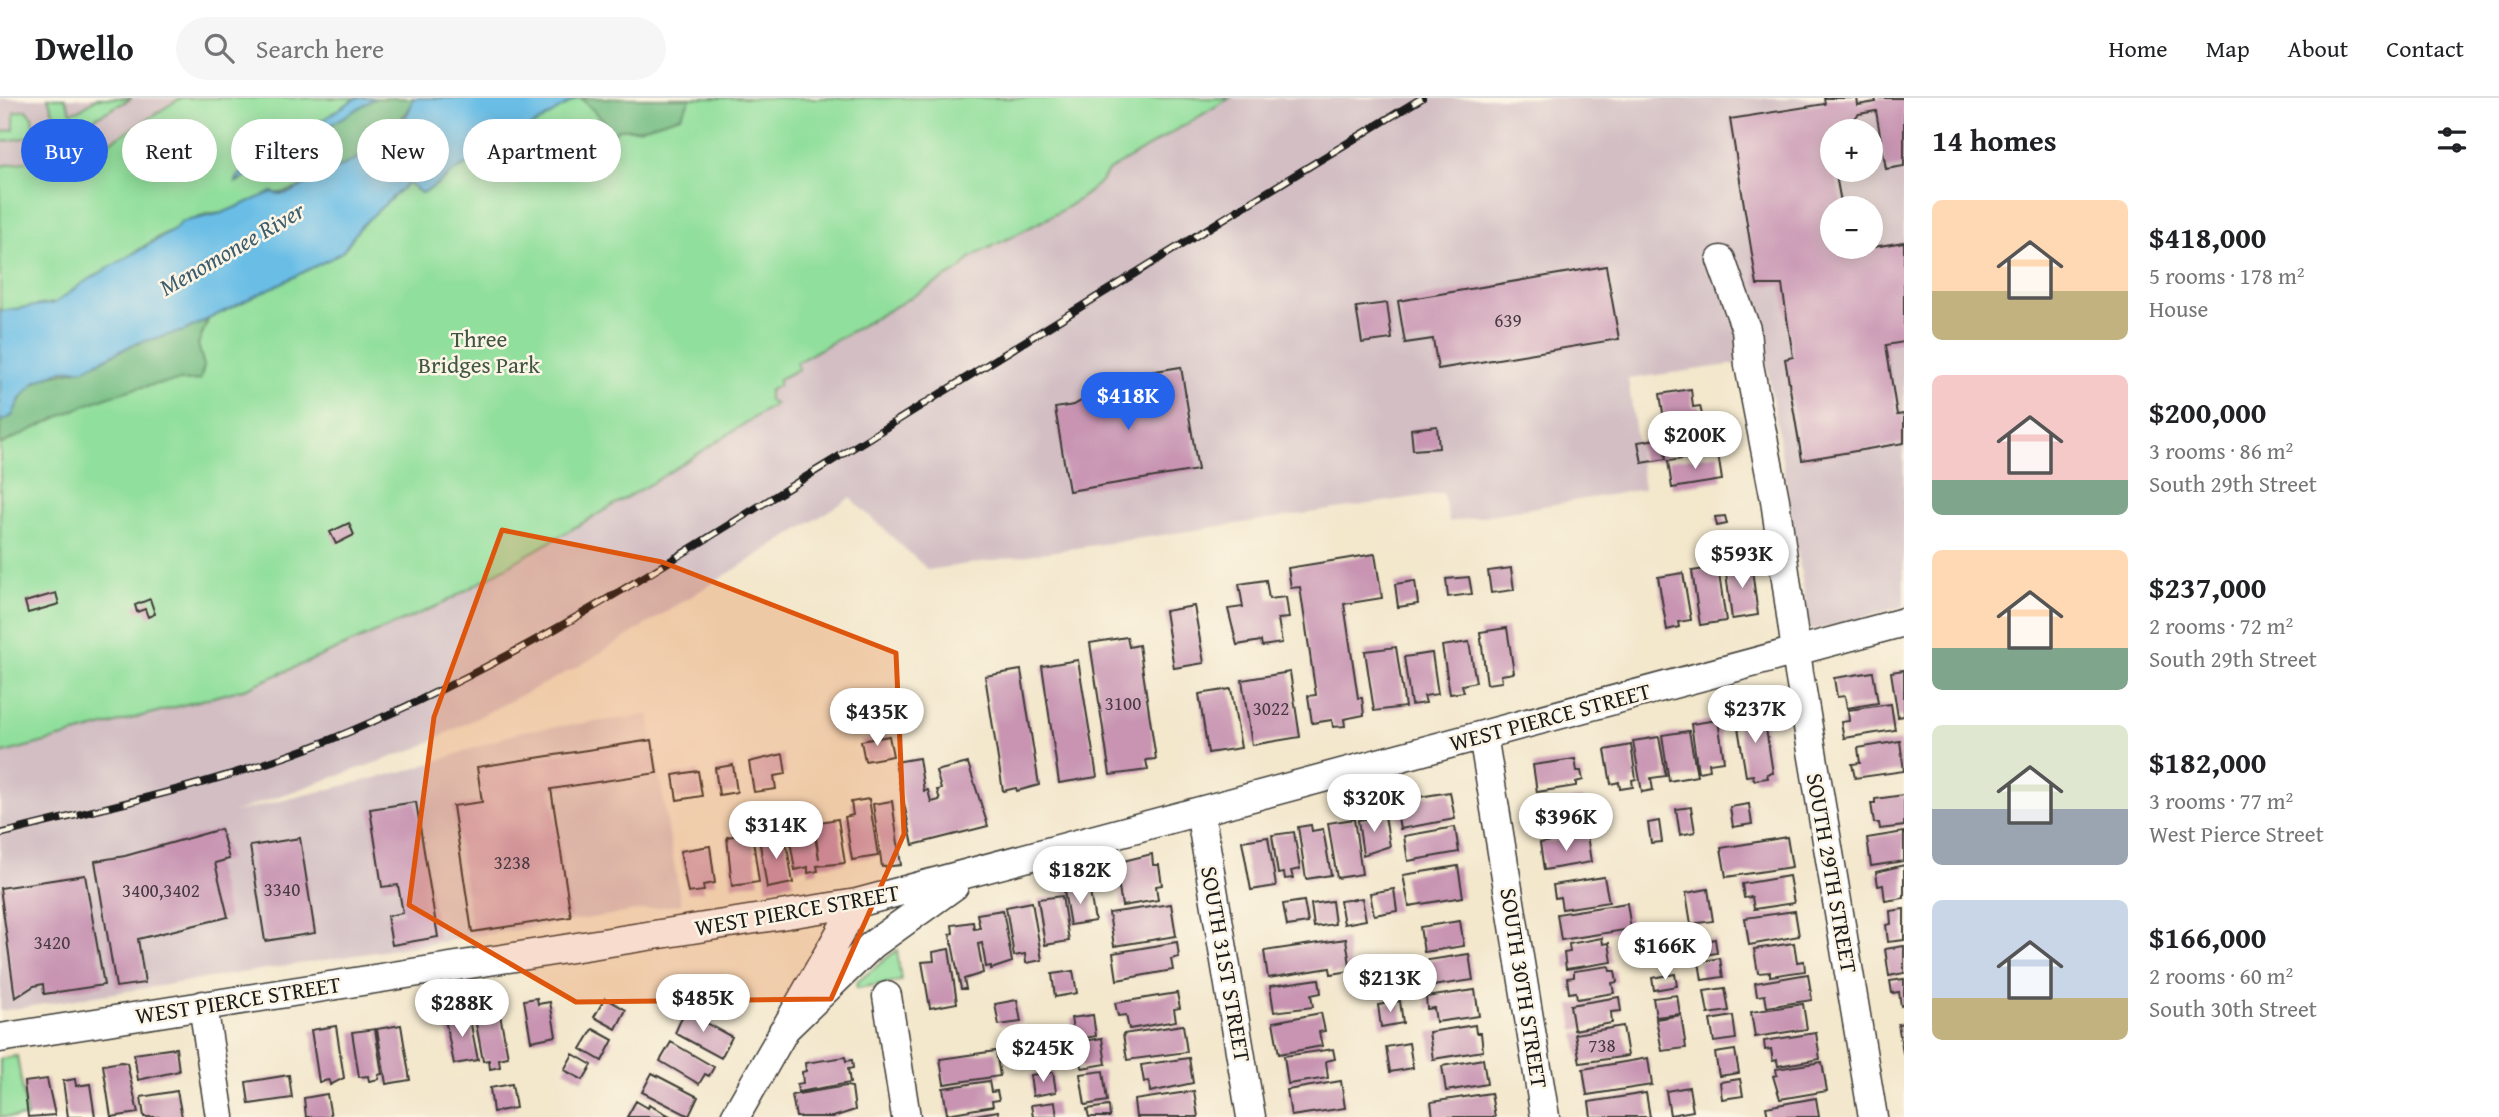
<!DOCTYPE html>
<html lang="en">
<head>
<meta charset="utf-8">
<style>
  :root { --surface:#fff; --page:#f6f6f6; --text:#202124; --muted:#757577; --line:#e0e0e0; --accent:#2563eb }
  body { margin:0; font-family:"Gentium Book Plus",serif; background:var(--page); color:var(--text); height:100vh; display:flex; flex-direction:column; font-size:26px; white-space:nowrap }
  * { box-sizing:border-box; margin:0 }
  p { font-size:23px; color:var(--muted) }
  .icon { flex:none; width:38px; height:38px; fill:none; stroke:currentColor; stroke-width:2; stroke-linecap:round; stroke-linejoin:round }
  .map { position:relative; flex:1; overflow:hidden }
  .side { display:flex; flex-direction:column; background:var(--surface); width:595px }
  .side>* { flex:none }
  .hud { position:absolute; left:21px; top:21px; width:665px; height:63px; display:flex; gap:14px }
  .controls { position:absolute; left:1820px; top:21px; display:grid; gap:14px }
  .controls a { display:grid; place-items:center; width:63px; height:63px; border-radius:50%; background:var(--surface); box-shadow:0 4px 18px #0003; font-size:35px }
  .price { position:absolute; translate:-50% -60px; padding:0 16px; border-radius:24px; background:#fff; color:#222; font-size:23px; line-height:46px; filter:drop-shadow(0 2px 4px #0008) }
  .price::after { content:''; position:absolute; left:50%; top:42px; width:21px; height:16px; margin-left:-10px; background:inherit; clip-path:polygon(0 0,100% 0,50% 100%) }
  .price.active { background:var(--accent); color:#fff }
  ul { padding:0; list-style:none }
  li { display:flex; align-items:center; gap:21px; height:175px; padding:0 28px }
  li span { display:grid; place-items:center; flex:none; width:196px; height:140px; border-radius:10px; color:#555 }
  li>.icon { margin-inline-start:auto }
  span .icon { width:84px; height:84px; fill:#fffc; stroke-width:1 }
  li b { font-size:30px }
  h2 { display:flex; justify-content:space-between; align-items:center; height:84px; padding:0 28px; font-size:30px }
  .tag { padding:0 24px; border-radius:32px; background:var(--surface); box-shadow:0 4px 18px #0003; font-size:24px; line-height:63px }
  .tag.active { background:var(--accent); color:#fff }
  header { display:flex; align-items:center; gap:42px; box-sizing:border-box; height:98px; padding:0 35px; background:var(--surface); border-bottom:2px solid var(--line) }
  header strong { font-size:33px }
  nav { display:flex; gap:38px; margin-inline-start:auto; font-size:24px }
  .search { width:490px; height:63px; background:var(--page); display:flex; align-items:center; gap:18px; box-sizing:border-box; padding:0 24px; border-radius:38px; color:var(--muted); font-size:26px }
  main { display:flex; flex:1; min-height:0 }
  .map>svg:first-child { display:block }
  .industrial { fill:#d2bec3; fill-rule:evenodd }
  .green { fill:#91df9c; stroke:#567e5c; stroke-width:2 }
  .forest { fill:#74be84; stroke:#486d50; stroke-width:2 }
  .water { fill:#6abee6; stroke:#436d81; stroke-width:2 }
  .building { fill:#c894b2 }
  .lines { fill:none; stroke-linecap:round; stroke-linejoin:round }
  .minor-casing { stroke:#3c3a36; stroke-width:31 }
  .minor { stroke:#fff; stroke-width:28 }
  .rail-casing { stroke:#1c1c1c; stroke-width:8 }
  .rail { stroke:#fcf5e5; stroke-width:5; stroke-dasharray:16; stroke-linecap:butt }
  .marked { fill:#de560d; fill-opacity:0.2; stroke:#de560d; stroke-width:5; stroke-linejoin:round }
  .labels { text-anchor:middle; stroke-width:5; stroke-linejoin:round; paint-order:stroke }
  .number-label { font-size:19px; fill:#473a42 }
  .park-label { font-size:23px; fill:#3f5642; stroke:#fcf5e5 }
  .street-label { font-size:23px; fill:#1c1c1c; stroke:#fcf5e5 }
  .water-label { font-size:24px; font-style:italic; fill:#3b5d6d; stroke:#fcf5e5 }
</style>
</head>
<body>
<header>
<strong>Dwello</strong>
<div class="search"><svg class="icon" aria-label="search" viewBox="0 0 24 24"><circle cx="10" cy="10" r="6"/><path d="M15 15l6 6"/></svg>Search here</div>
<nav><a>Home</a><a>Map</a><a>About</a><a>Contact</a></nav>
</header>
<main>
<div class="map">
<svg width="1904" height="1019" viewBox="0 0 1904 1019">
  <rect width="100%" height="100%" fill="#fcf5e5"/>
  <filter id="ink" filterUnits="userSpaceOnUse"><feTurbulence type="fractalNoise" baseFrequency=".0143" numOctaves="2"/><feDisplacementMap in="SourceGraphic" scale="14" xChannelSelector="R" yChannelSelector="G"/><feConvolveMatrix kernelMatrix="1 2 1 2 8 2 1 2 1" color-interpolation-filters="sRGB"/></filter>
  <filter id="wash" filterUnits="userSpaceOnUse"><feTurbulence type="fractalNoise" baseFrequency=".00686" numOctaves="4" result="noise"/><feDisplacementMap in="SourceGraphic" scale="28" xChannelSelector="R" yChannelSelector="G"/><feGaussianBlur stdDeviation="1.57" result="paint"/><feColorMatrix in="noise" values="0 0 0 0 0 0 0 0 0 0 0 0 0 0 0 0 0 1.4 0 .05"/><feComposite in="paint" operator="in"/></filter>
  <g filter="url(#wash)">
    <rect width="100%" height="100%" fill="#f3e7cc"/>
    <path class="industrial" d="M0 0H181L95 50 72 59 63 57 0 68Z
      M1230 0H1904V508L1830 529 1810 532 1806 527V506L1766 262 1628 281 1644 391 1449 424 1443 395 928 472 850 400 581 567 418 650 231 715 417 670 522 633 649 617 681 806 0 913V656L247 590 657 382 775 307 769 304V293L779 287V281L798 271 796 265 961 171 970 160 995 149 1105 80 1108 73ZM1832 33H1871V72H1832ZM1832 110H1871V149H1832Z"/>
    <path class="green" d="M48 0H65L71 14 79 12 97 0H132L71 33 58 27Z
      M181 0H356L238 78 237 84 333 23 375 0H413C395 20 377 42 357 61 347 70 283 100 272 94L255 104 222 115 206 116 162 137 55 205 0 213V68L64 57C90 63 156 14 181 0Z
      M577 0H1230L1108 73C1091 106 1003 141 970 160L961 171 796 265 799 271 779 281V287L769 293V303L775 306 657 382 444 505 247 590 0 656V324L332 160 343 153 360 129 408 85 421 95C441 89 453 68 474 65Z
      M26 12 32 18 34 35 29 39 0 44V34L14 31V14Z
      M897 852 901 883 857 890 856 885Z
      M17 958 27 1019H0V961Z"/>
    <path class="forest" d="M375 0H413V4C395 33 370 56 339 70 318 62 314 52 320 31Z
      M581 0H691L681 18 638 31H618L613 37 608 36 604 23Z
      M208 222 198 246 204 268 200 282C122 283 68 315 0 347V324C18 314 21 292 40 282 56 274 71 275 87 269 104 263 119 252 136 246 160 237 185 232 208 222Z"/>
    <path class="water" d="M356 0H375L236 84 238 78Z
      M413 0H577L474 65C453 68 441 89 421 95L408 85 360 129 343 153 332 160 184 233 134 246 84 271 62 272 37 283 21 299 12 318 0 324V213L55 205 81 186 174 132 181 124 222 115 272 94C287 102 307 84 321 78 353 64 406 39 413 0Z"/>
    <g id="blocks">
      <path class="building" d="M1824 0H1857L1858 7 1876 4 1875 0H1904V68L1886 71 1876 13 1859 16 1843 29V33H1832L1830 39 1832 72H1835L1842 110H1832V149H1848L1849 153 1904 144V244L1886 247 1897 317 1904 316V345L1802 362 1785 261 1793 259 1782 187H1757L1730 21 1825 6Z
        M1606 168 1619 241 1438 271 1433 241 1405 245 1398 203Z
        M1387 205 1392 241 1362 245 1356 209Z
        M1181 269 1198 372 1069 393 1055 310 1074 307 1124 278Z
        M1691 291 1693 309 1700 308 1702 317 1694 318 1695 324 1665 328 1660 296Z
        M1437 328 1439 350 1413 352 1411 331Z
        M1663 340 1666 361 1642 365 1638 344Z
        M1718 356 1722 382 1672 390 1668 363Z
        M1725 418 1727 426 1717 428 1715 419Z
        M349 425 354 437 336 446 330 434Z
        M1375 456 1382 500 1344 506 1358 600H1362L1364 617 1344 621 1345 628 1333 629 1332 622 1312 625 1308 598 1316 597 1300 489 1291 490 1288 470Z
        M1751 464 1758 517 1732 521 1725 468Z
        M1718 469 1726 523 1700 527 1692 473Z
        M1511 470 1514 492 1491 495 1488 473Z
        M1683 475 1691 522 1678 524 1679 529 1667 532 1658 479Z
        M1469 479 1472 496 1448 499 1446 481Z
        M1266 482 1269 501 1286 499 1289 520 1278 521 1282 545 1262 548 1261 543 1237 547 1228 511 1243 509 1239 486Z
        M1415 483 1418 506 1398 509 1395 486Z
        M56 495 59 506 28 515 25 504Z
        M150 501 155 516 148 519 145 511 137 514 135 507Z
        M1194 508 1204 565 1174 570 1165 513Z
        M1507 530 1514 575 1501 577 1502 584 1487 586 1480 534Z
        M1127 539 1129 549 1139 547 1156 661 1146 662 1148 672 1110 677 1090 545Z
        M1469 544 1476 584 1462 587 1464 594 1450 596 1442 548Z
        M1396 549 1405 609 1374 613 1365 553Z
        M1432 555 1438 596 1424 598 1426 605 1411 607 1404 559Z
        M1078 562 1097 679 1059 685 1042 568Z
        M1021 572 1039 687 1017 693 1016 690 1003 693 985 578Z
        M1904 572V618L1898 619 1891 574Z
        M1290 574 1300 639 1252 647 1242 582Z
        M1873 574 1878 605 1847 610 1845 598 1837 599 1834 580Z
        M1231 591 1241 650 1208 655 1199 596Z
        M1891 606 1895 632 1844 640 1841 624 1849 623 1848 612Z
        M1763 612 1773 675 1767 676 1768 680 1754 682 1753 677 1746 678 1736 617Z
        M1718 622 1724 663 1709 665 1710 672 1698 674 1691 626Z
        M1689 633 1697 678 1669 683 1662 637Z
        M889 638 893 658 865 663 861 643Z
        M1659 639 1666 678 1651 680 1653 692 1642 694 1633 643Z
        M652 642 657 675 551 691 571 819 472 834 453 708 482 704 477 669Z
        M1900 643 1904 673 1855 680 1852 666 1860 665 1858 650Z
        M1631 647 1636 681 1632 682 1633 689 1620 691 1619 684 1611 686 1605 652Z
        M783 656 786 676 774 678 776 691 754 694 749 664Z
        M919 660 924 693 928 692 931 704 940 702 937 692 941 691 936 673 968 665 988 728 913 747 895 664Z
        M1575 661 1577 673H1581L1583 682 1576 684V688L1537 694 1533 667Z
        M733 667 737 694 719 697 715 670Z
        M698 673 702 698 677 702 673 677Z
        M1450 694 1455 721 1400 731 1395 703Z
        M1904 697V728L1880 731 1879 725H1874L1871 705H1875V701Z
        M1583 700 1588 728 1543 735V707Z
        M869 701 878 758 852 762 845 719 853 717 851 704Z
        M892 703 901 767 882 769 873 706Z
        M416 704 438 839 392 847 387 818 403 815 398 787 382 789 370 711Z
        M1749 706 1752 726 1733 729 1730 709Z
        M1691 709 1695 734 1680 737 1676 711Z
        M1385 718 1390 748 1363 757 1358 722Z
        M812 721 819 761 814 725 838 721 845 765 817 768 818 773 808 775V769L795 772 787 725Z
        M1354 721 1362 776 1337 780 1328 725Z
        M1659 723 1662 744 1651 745 1648 725Z
        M1311 727 1312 733 1323 731 1331 777 1306 781 1298 729Z
        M1455 729 1459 754 1408 763 1404 738Z
        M221 731 229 761 215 765 228 819 138 841 145 885 116 889 95 763 125 758Z
        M1294 734 1300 771 1291 773 1293 780 1285 781 1284 775 1278 776 1272 737Z
        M1904 734V763L1871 768 1867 740Z
        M752 735 759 784 732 788 727 739Z
        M785 736 793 785 767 790 759 740Z
        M1587 737 1591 764 1544 772 1540 745Z
        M1268 739 1276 788 1251 792 1242 743Z
        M1787 739 1792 769 1726 779 1721 750Z
        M300 740 315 835 265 843 250 748Z
        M710 748 715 785 703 787 704 793 688 795 680 753Z
        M1152 756 1153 767H1159L1162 787 1156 788 1158 802 1122 808 1115 765Z
        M1904 767V800L1885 803 1883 787 1878 788 1876 774Z
        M1458 768 1463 799 1409 808 1403 777Z
        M85 777 104 887 44 896 43 886 34 888 15 900 0 790Z
        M1789 778 1794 805 1754 811 1752 799 1744 800 1742 786Z
        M1604 779 1609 804 1562 811 1560 799 1555 800 1553 787Z
        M1089 788 1095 823 1070 827 1064 793Z
        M1394 791 1397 813 1374 817 1370 795Z
        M1708 791 1713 823 1691 826 1686 795Z
        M1062 798 1069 843 1045 847 1038 801Z
        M1362 800 1366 822 1344 826 1340 803Z
        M1304 803 1308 825 1287 828 1283 806Z
        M1332 803 1335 826 1314 829 1311 806Z
        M1032 804 1042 862 1026 865 1025 856 1014 858 1006 809Z
        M1627 805 1631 831 1561 842 1557 816Z
        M1171 806 1176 838 1114 848 1109 815Z
        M1904 811V842L1888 844 1886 827 1891 826 1890 813Z
        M1003 812 1012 864 991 871V868L986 869 982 845 978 846 983 875 964 881 966 891H961L950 836 953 835 952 827 973 824 974 831 980 830 977 816Z
        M1795 813 1799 838 1749 847 1745 820Z
        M1460 823 1464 848 1424 854 1420 829Z
        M1667 831 1671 851 1649 854 1646 835Z
        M1602 840 1603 846 1609 845 1612 864 1566 871 1564 855 1570 854 1569 846Z
        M1346 841 1351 873 1331 876 1330 870 1268 880 1264 853Z
        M1715 841 1717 855 1697 858 1695 845Z
        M1177 844 1179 859 1171 861 1173 872 1117 882 1113 855Z
        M1794 845 1797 864 1804 863 1805 873 1770 878V874L1758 875 1754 851Z
        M1904 848V875L1889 878 1885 851Z
        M949 851 957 905 930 910 922 864 934 863 933 854Z
        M1469 856 1473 882 1419 890 1415 864Z
        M1720 860 1723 879 1702 882 1699 864Z
        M1394 868 1398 891 1375 895 1372 872Z
        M1609 868 1610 873H1615L1617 884 1612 885 1614 895 1577 901 1576 894 1569 895 1567 880 1574 879V873Z
        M1073 873 1077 895 1055 899 1052 876Z
        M1675 876 1677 888 1654 892 1652 880Z
        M1808 876 1812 902 1767 909 1765 897 1757 898 1755 885Z
        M1319 881 1321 895 1311 897 1313 909 1274 914 1270 888Z
        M1904 881V907L1901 908 1899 894 1892 895 1890 883Z
        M1725 890 1729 913 1708 916 1704 893Z
        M1475 892 1479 918 1436 924 1434 910 1427 911 1426 899Z
        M1177 895 1180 910 1174 911 1176 923 1129 931 1126 917 1118 918 1115 905Z
        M1677 897 1680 916 1656 919 1653 900Z
        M1619 899 1621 913 1611 914 1612 925 1574 932 1570 907Z
        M537 900 538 906 550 904 556 938 531 943 524 902Z
        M605 900 626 912 616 931 594 919Z
        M1017 902 1021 924 999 927 995 906Z
        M1400 903 1403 925 1381 929 1378 907Z
        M1803 906 1807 931 1755 939 1751 914Z
        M686 910 700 917 701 922 732 939 721 960 675 935Z
        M499 911 508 959 499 961 500 969 490 971 489 962 483 963 474 915Z
        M1321 915 1325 933 1319 934 1322 948 1279 956 1273 924Z
        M469 917 478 962 454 966 445 921Z
        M1093 917 1096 938 1075 942 1071 920Z
        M1681 917 1686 950 1662 953 1656 921Z
        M1733 918 1736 941 1714 944 1710 922Z
        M1904 925V954L1903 955 1898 926Z
        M401 927 410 982 386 986 377 931Z
        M1183 927 1187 954 1127 962 1123 936Z
        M1475 927 1476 935H1481L1483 953 1433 961 1429 934Z
        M336 928 344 980 330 987 329 982 319 984 311 932Z
        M1623 928 1628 958 1580 965 1575 936Z
        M375 931 382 976 378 977 379 981 369 983 368 978 359 979 352 934Z
        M593 931 613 942 602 963 581 951Z
        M1816 935 1820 961 1778 968 1777 962 1773 963 1771 951 1765 952 1764 943Z
        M1102 940 1106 966 1082 970 1078 944Z
        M1048 943 1052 965 1031 969 1027 947Z
        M671 944 714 969 709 978 705 976 699 986 660 963Z
        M1409 945 1413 970 1390 974 1386 949Z
        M176 950 179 973 138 982 134 956Z
        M1333 951 1335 961 1326 963 1328 980 1288 986 1284 958Z
        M1735 952 1739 975 1719 978 1715 955Z
        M996 953 1000 978 944 986 940 961Z
        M573 956 592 967 583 982 564 972Z
        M845 959 846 963 852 962 853 970 848 971 850 985 798 994 797 986 803 985 802 974 806 973 805 965Z
        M1189 960 1193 985 1150 994 1149 983 1144 984 1141 967Z
        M1648 960 1652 987 1587 997 1583 971Z
        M1483 961 1487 986 1446 993 1442 968Z
        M121 964 127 965 138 1015 111 1019 103 967Z
        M1822 964 1827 993 1780 1001 1773 978 1777 977 1776 971Z
        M1103 973 1107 1003 1085 1007 1080 976Z
        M1053 974 1056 994 1033 998 1030 977Z
        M652 975 698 999 689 1018 642 994Z
        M289 977 292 1000 249 1006 246 984Z
        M47 981 55 1017 28 1019 24 984Z
        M75 981 76 988 90 986 95 1019H68L63 983Z
        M1740 981 1743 998 1722 1001 1720 984Z
        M989 983 991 994 997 993 999 1002 992 1003 993 1008 947 1016 943 990Z
        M1341 983 1345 1010 1291 1018 1287 992Z
        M512 986 516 1010 493 1014 490 990Z
        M846 988 852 989 855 1012 833 1019H796L792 997Z
        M1689 989 1693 1013 1670 1017 1666 993Z
        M177 993 182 1019H144L141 999Z
        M1194 993 1198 1019H1136L1134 1002Z
        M1491 995 1495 1019H1433L1431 1004Z
        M1646 995 1650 1019H1591L1589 1004Z
        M327 996 331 1019H306L304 1000Z
        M1816 1000 1819 1019H1768L1766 1009Z
        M636 1003 648 1010 649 1007 672 1019H627Z
        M1055 1004 1057 1019H1033L1031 1007Z
        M1109 1008 1110 1019H1089L1087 1011Z
        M998 1013 999 1019H969V1018Z"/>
    </g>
  </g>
  <g filter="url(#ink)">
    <use href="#blocks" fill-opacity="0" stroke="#3c3a36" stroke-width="2"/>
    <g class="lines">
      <g class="minor-casing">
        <path id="minor" d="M1721 162 1746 231 1749 267 1775 402 1799 575 1873 1019
          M1483 637 1545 1019
          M1200 713 1251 1019
          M887 898 906 1019
          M203 907 220 1019
          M783 933 872 847 954 788
          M0 940 857 805 1904 524
          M735 1019 857 805"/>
      </g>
      <use href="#minor" class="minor"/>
      <g class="rail-casing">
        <path id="rail" d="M0 736C110 708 222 685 327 643 503 572 661 469 822 369 1021 246 1221 121 1422 0"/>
      </g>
      <use href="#rail" class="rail"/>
    </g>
  </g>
  <path class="marked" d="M502 432 662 464 896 555 904 736 831 901 576 904 409 807 434 619Z"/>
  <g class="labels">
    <g class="number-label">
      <text x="1508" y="229">639</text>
      <text x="1123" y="612">3100</text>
      <text x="1271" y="617">3022</text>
      <text x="512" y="771">3238</text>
      <text x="282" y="798">3340</text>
      <text x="161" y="799">3400,3402</text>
      <text x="52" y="851">3420</text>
      <text x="1602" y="954">738</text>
    </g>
    <g class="park-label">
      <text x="479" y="249">Three<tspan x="479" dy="26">Bridges Park</tspan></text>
    </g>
    <g class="street-label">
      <text transform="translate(1550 619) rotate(-15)" y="8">WEST PIERCE STREET</text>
      <text transform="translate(1832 775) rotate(80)" y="8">SOUTH 29TH STREET</text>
      <text transform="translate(797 812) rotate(-10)" y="8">WEST PIERCE STREET</text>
      <text transform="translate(1226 866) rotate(80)" y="8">SOUTH 31ST STREET</text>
      <text transform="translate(1524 890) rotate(81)" y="8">SOUTH 30TH STREET</text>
      <text transform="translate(238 902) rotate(-9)" y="8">WEST PIERCE STREET</text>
    </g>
    <g class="water-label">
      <text transform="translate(232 151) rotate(-30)" y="8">Menomonee River</text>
    </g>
  </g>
</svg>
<div class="controls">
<a>+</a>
<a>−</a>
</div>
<b class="price active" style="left:1128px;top:334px">$418K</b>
<b class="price" style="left:1695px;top:373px">$200K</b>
<b class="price" style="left:1742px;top:492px">$593K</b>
<b class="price" style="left:1755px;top:647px">$237K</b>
<b class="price" style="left:877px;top:650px">$435K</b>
<b class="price" style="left:1374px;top:736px">$320K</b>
<b class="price" style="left:1566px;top:755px">$396K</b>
<b class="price" style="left:776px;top:763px">$314K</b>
<b class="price" style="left:1080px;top:808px">$182K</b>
<b class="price" style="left:1665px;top:884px">$166K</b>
<b class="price" style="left:1390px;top:916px">$213K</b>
<b class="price" style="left:703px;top:936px">$485K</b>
<b class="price" style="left:462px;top:941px">$288K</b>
<b class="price" style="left:1043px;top:986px">$245K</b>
<div class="hud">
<a class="tag active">Buy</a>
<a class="tag">Rent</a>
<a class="tag">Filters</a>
<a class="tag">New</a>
<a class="tag">Apartment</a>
</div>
</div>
<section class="side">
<h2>14 homes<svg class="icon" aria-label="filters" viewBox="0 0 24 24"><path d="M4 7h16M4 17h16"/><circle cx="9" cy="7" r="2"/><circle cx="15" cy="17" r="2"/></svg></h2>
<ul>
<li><span style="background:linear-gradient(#ffd9b3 65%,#c2b280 0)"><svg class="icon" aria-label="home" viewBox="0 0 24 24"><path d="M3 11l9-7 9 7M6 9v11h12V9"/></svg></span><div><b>$418,000</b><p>5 rooms · 178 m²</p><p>House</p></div></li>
<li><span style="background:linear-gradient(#f6c9c9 75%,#7fa58c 0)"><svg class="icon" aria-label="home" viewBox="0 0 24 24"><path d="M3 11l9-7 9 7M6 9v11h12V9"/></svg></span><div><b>$200,000</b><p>3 rooms · 86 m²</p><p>South 29th Street</p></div></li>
<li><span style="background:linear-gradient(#ffd9b3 70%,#7fa58c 0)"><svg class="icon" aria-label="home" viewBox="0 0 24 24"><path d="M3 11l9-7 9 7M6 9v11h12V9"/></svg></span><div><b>$237,000</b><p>2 rooms · 72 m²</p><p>South 29th Street</p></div></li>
<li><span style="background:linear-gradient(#dfe7d0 60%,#9aa5b1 0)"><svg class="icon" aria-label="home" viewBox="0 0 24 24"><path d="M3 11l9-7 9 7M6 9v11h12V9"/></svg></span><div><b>$182,000</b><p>3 rooms · 77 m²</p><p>West Pierce Street</p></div></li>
<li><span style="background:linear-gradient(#c9d6e8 70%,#c2b280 0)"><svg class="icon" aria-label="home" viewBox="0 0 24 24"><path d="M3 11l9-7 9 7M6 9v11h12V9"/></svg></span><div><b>$166,000</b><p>2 rooms · 60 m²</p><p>South 30th Street</p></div></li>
</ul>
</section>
</main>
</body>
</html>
